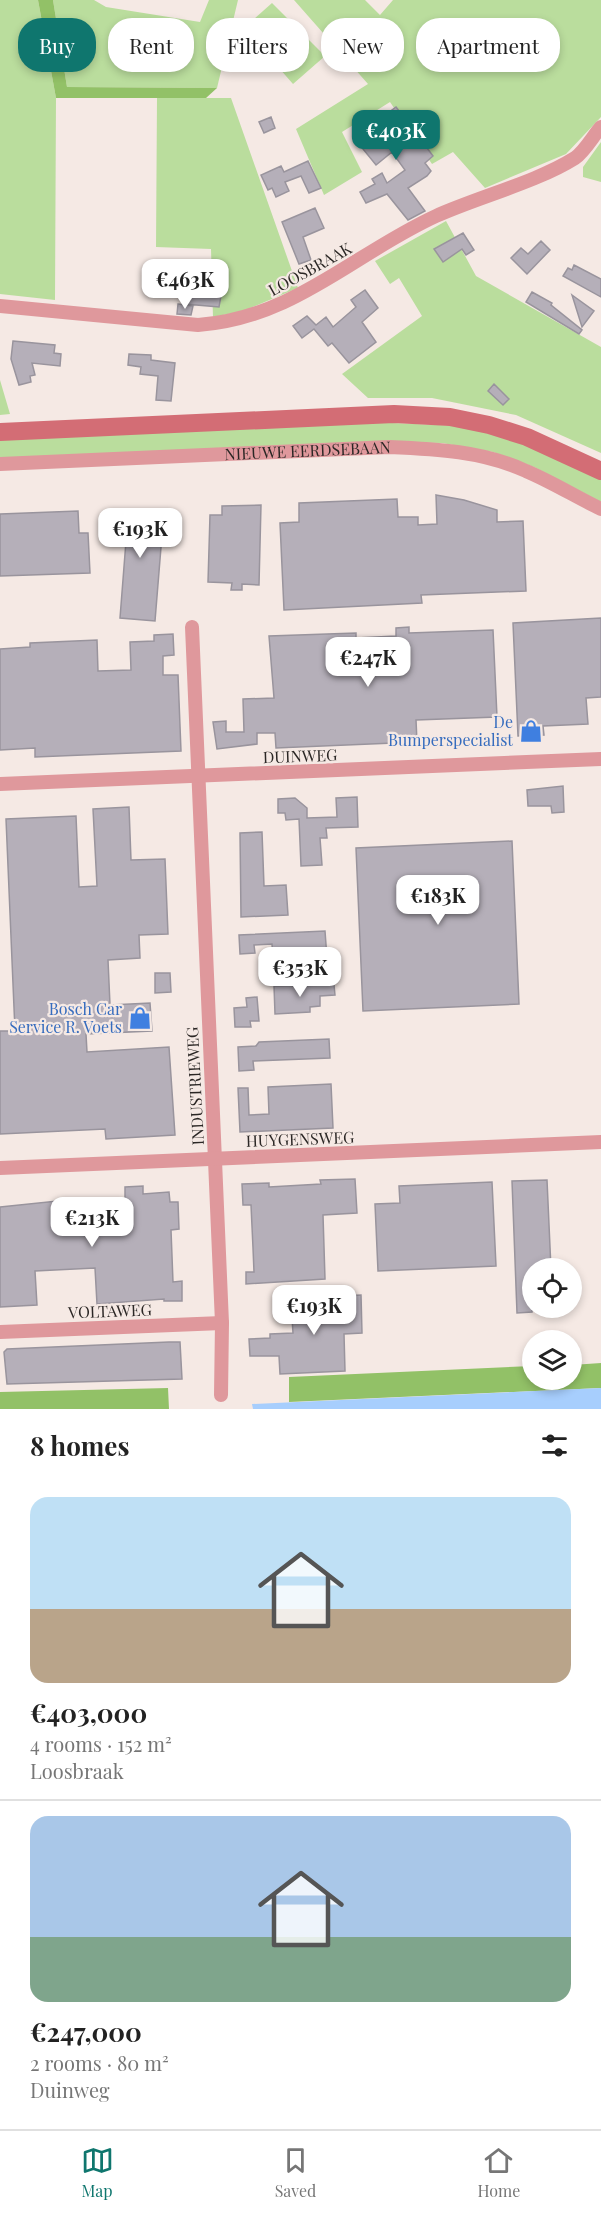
<!DOCTYPE html>
<html lang="en">
<head>
<meta charset="utf-8">
<style>
  :root { --surface:#fff; --page:#f2f2f2; --text:#222; --muted:#767676; --line:#e0e0e0; --accent:#0f766e }
  body { margin:0; font-family:"Playfair Display",serif; background:var(--page); color:var(--text); height:100vh; display:flex; flex-direction:column; font-size:22px; white-space:nowrap }
  * { box-sizing:border-box; margin:0 }
  p { font-size:20px; color:var(--muted) }
  .icon { flex:none; width:33px; height:33px; fill:none; stroke:currentColor; stroke-width:2; stroke-linecap:round; stroke-linejoin:round }
  .map { position:relative; height:1409px; overflow:hidden }
  .details { display:flex; flex-direction:column; background:var(--surface); flex:1 }
  .details>* { flex:none }
  .guide { position:absolute; left:18px; top:18px; width:566px; height:54px; display:flex; gap:12px }
  .controls { position:absolute; left:522px; top:1258px; display:grid; gap:12px }
  .controls a { display:grid; place-items:center; width:60px; height:60px; border-radius:50%; background:var(--surface); box-shadow:0 3px 9px #0003; font-size:30px }
  .price { position:absolute; translate:-50% -51px; padding:0 14px; border-radius:12px; background:#fff; color:#222; font-size:20px; line-height:39px; filter:drop-shadow(0 2px 3px #0008) }
  .price::after { content:''; position:absolute; left:50%; top:36px; width:18px; height:14px; margin-left:-9px; background:inherit; clip-path:polygon(0 0,100% 0,50% 100%) }
  .price.on { background:var(--accent); color:#fff }
  ul { padding:0; list-style:none }
  li { display:grid; align-content:center; gap:12px; height:318px; padding:0 30px }
  li+li { border-top:2px solid var(--line) }
  li span { display:grid; place-items:center; height:186px; border-radius:18px; color:#555 }
  li>.icon { margin-inline-start:auto }
  span .icon { width:108px; height:108px; fill:#fffc; stroke-width:1 }
  li b { font-size:26px }
  h2 { display:flex; justify-content:space-between; align-items:center; height:72px; padding:0 30px; font-size:26px }
  .chip { padding:0 21px; border-radius:24px; background:var(--surface); box-shadow:0 3px 9px #0003; font-size:21px; line-height:54px }
  .chip.on { background:var(--accent); color:#fff }
  .menu { display:flex; justify-content:space-around; align-items:center; height:84px; border-top:2px solid var(--line); background:var(--surface); font-size:16px; color:var(--muted) }
  .menu a { display:grid; justify-items:center; gap:3px }
  .menu .on { color:var(--accent) }
  .map>svg:first-child { display:block }
  .green { fill:#badd9d }
  .forest { fill:#92c167 }
  .water { fill:#a7cefd }
  .building { fill:#b5afb9; stroke:#99949d; stroke-width:1.5 }
  .lines { fill:none; stroke-linecap:round; stroke-linejoin:round }
  .minor { stroke:#df989c; stroke-width:14 }
  .secondary { stroke:#d36d75; stroke-width:18 }
  .labels { text-anchor:middle; stroke-width:4.5; stroke-linejoin:round; paint-order:stroke }
  .street-label { font-size:16px; fill:#2b2725; stroke:#f5e9e4 }
  .shop-label { font-size:16px; fill:#366cbe; stroke:#f5e9e4; text-anchor:end }
</style>
</head>
<body>
<div class="map">
<svg width="601" height="1409" viewBox="0 0 601 1409">
  <rect width="100%" height="100%" fill="#f5e9e4"/>
  <path class="green" d="M0 0H38L56 98 55 300 0 294Z
    M53 0H94L106 7 200 22 209 0H238L217 88 67 87Z
    M294 0H365L380 15 393 0H601V117L566 154 485 188 453 152 432 164 390 102 342 132 362 172 324 195 296 129 368 84Z
    M272 3 325 56 293 84 244 28Z
    M157 98H231L298 288 243 311 213 317 211 249 156 247Z
    M601 142V182L583 177V167Z
    M446 221 476 276 601 347V453L516 415 432 398H368L342 374 422 316 399 278 390 284 375 261Z
    M0 380 10 414 0 415Z
    M370 422 461 426 530 444 601 479V502L534 467 493 452 442 443 379 442 0 459V438Z"/>
  <path class="forest" d="M38 0H53L67 87 217 88 206 98H56Z
    M601 1363V1388L289 1402V1377L532 1366V1380H572V1365Z
    M168 1388 169 1409H0V1392Z"/>
  <path class="water" d="M601 1388V1409H253L252 1404Z"/>
  <path class="building" d="M396 107 433 156 425 163 431 171 427 176 408 188 425 211 408 220 387 194 366 203 360 192 375 184 372 179 382 173 387 183 405 170 392 152 376 165 354 138Z
    M271 117 275 128 264 133 259 122Z
    M308 161 321 188 309 193 301 176 285 182 289 191 276 197 272 188 268 190 261 175 281 166 284 172Z
    M315 208 324 228 303 237 311 260 299 264 282 222Z
    M463 233 474 250 466 255 462 249 443 262 434 249Z
    M541 241 550 250 527 274 511 258 521 248 528 254Z
    M574 265 601 279V297L563 276 568 268 572 270Z
    M204 278 216 280 214 295 221 296 219 307 185 304 187 294 201 296Z
    M365 290 378 308 362 322 376 342 349 363 332 343 328 346 314 329 302 338 293 326 307 316 316 325 326 317 333 327 356 307 351 300Z
    M532 292 552 303 551 305 582 330 579 334 526 302Z
    M572 295 594 311 582 327Z
    M178 304 193 306 191 315 177 314Z
    M13 341 55 345 54 353 61 354 60 366 32 363 35 375 30 376 31 382 19 385 11 359Z
    M129 354 151 355V360L175 363 171 401 156 400 158 376 140 374 141 367 128 365Z
    M494 384 509 399 503 405 488 391Z
    M436 495 464 500 497 510V522L523 521 526 591 421 595 422 603 284 610 280 523 299 522V503L397 499 398 517H418V525L437 524Z
    M261 505 259 585 242 584V590H231L232 583 208 582 210 515H222V506Z
    M154 509V513L173 515 171 535H162L155 621 120 618 126 541H110L108 511Z
    M78 511 79 533H88L90 573 0 576V514Z
    M601 618V697L586 698 588 724 543 726 544 735 518 736 513 623Z
    M409 627V633L493 630 497 717 416 720 417 742 276 748 275 733H257V744L217 749 213 722 226 721V732H244L243 699 274 698 269 636 356 633V638L396 636V628Z
    M173 634 174 655 163 656V675H178L181 751 35 757V748L0 750V649L30 647V643L97 640 98 671 131 670 130 642 154 641V635Z
    M563 786 564 812 552 813 551 806H528L527 790Z
    M357 797 358 827 326 828 327 838H320L322 865 301 866 299 819 286 820 285 813H278V799L295 798 307 808V818L337 817 336 798Z
    M129 807 131 860 165 859 168 934 139 935 140 958 108 960 110 1005 150 1003 152 1031 86 1034 87 1052 169 1047 175 1135 106 1139 105 1129 0 1134V1031H15L6 819 76 816 79 887 97 886 93 809Z
    M262 832 264 886 286 885 288 915 241 917 240 833Z
    M512 841 519 1004 363 1011 356 848Z
    M325 931 327 958 273 960 272 944 254 945 255 953 240 954 239 935Z
    M155 973H170L171 992 155 993Z
    M334 985 335 995 320 996V1006L310 1007V1012L275 1014 274 986Z
    M257 997 259 1021H250L251 1027H235L234 1008 247 1007 246 998Z
    M329 1039 330 1058 253 1061 254 1070 239 1071 238 1047 256 1046 259 1042Z
    M331 1084 333 1128 240 1132 238 1088H248L249 1115 269 1114 268 1087Z
    M355 1179 357 1213 323 1215 325 1279 246 1284V1272H254L253 1248 251 1205H243L242 1184 269 1183V1187L321 1184 320 1180Z
    M547 1180 551 1269H532V1312L517 1313 512 1181Z
    M492 1182 496 1266 378 1271 375 1204 400 1203 399 1186Z
    M143 1186V1194L169 1192 170 1202H178L179 1229 171 1230 173 1282 182 1281V1301H164V1299L97 1304 95 1268 35 1271 37 1305 0 1307V1207L67 1200 68 1216H78L79 1234 100 1233 99 1201 125 1200V1187Z
    M361 1295 362 1333 344 1334 345 1371 280 1374 279 1356H250L249 1339 270 1338V1334L293 1333 292 1317 297 1316V1298Z
    M169 1342H180L182 1379 7 1384 4 1352 7 1349Z"/>
  <g class="lines">
    <g class="minor">
      <path d="M0 306 198 325C294 318 353 254 436 216 478 197 537 182 575 158 585 151 593 136 601 127"/>
      <path id="s1" d="M0 464 389 447C436 449 483 451 526 471 552 482 576 497 601 509"/>
      <path d="M192 627 222 1323 221 1395"/>
      <path d="M0 784 601 759"/>
      <path d="M0 1168 601 1142"/>
      <path d="M0 1332 222 1323"/>
    </g>
    <path class="secondary" d="M0 432 394 414 450 417 489 425 527 437 601 471"/>
  </g>
  <defs>
    <g id="shop-bare" transform="scale(1.8)"><path d="M-5-2.5h2.3a2.7 3.5 0 0 1 5.4 0H5L5.5 6h-11ZM-1.5-2.5h3a1.5 2.3 0 0 0-3 0Z" fill="#3f7fe0" stroke="#f5e9e4" stroke-width="2.5" paint-order="stroke"/></g>
  </defs>
  <g fill-rule="evenodd">
    <use href="#shop-bare" x="531" y="731"/>
    <use href="#shop-bare" x="140" y="1018"/>
  </g>
  <g class="labels">
    <g class="street-label">
      <text transform="translate(310 269) rotate(-29)" y="6">LOOSBRAAK</text>
      <text dy="6" stroke="none"><textPath href="#s1" startOffset="308">NIEUWE EERDSEBAAN</textPath></text>
      <text transform="translate(300 756) rotate(-2)" y="6">DUINWEG</text>
      <text transform="translate(195 1086) rotate(-93)" y="6">INDUSTRIEWEG</text>
      <text transform="translate(300 1139) rotate(-2)" y="6">HUYGENSWEG</text>
      <text transform="translate(110 1311) rotate(-2)" y="6">VOLTAWEG</text>
    </g>
    <g class="shop-label">
      <text x="513" y="728">De<tspan x="513" dy="18">Bumperspecialist</tspan></text>
      <text x="122" y="1015">Bosch Car<tspan x="122" dy="18">Service R. Voets</tspan></text>
    </g>
  </g>
</svg>
<div class="controls">
<a><svg class="icon" aria-label="locate" viewBox="0 0 24 24"><circle cx="12" cy="12" r="6"/><path d="M12 2v4M12 18v4M2 12h4M18 12h4"/></svg></a>
<a><svg class="icon" aria-label="layers" viewBox="0 0 24 24"><path d="M12 4l9 5-9 5-9-5zM3 14l9 5 9-5"/></svg></a>
</div>
<b class="price on" style="left:396px;top:161px">€403K</b>
<b class="price" style="left:185px;top:310px">€463K</b>
<b class="price" style="left:140px;top:559px">€193K</b>
<b class="price" style="left:368px;top:688px">€247K</b>
<b class="price" style="left:438px;top:926px">€183K</b>
<b class="price" style="left:300px;top:998px">€353K</b>
<b class="price" style="left:92px;top:1248px">€213K</b>
<b class="price" style="left:314px;top:1336px">€193K</b>
<div class="guide">
<a class="chip on">Buy</a>
<a class="chip">Rent</a>
<a class="chip">Filters</a>
<a class="chip">New</a>
<a class="chip">Apartment</a>
</div>
</div>
<section class="details">
<h2>8 homes<svg class="icon" aria-label="filters" viewBox="0 0 24 24"><path d="M4 7h16M4 17h16"/><circle cx="9" cy="7" r="2"/><circle cx="15" cy="17" r="2"/></svg></h2>
<ul>
<li><span style="background:linear-gradient(#bfe0f5 60%,#b9a48a 0)"><svg class="icon" aria-label="home" viewBox="0 0 24 24"><path d="M3 11l9-7 9 7M6 9v11h12V9"/></svg></span><div><b>€403,000</b><p>4 rooms · 152 m²</p><p>Loosbraak</p></div></li>
<li><span style="background:linear-gradient(#a9c7e8 65%,#7fa58c 0)"><svg class="icon" aria-label="home" viewBox="0 0 24 24"><path d="M3 11l9-7 9 7M6 9v11h12V9"/></svg></span><div><b>€247,000</b><p>2 rooms · 80 m²</p><p>Duinweg</p></div></li>
</ul>
</section>
<nav class="menu">
<a class="on"><svg class="icon" aria-label="map" viewBox="0 0 24 24"><path d="M3 6l6-2 6 2 6-2v14l-6 2-6-2-6 2zM9 4v14M15 6v14"/></svg>Map</a>
<a><svg class="icon" aria-label="saved" viewBox="0 0 24 24"><path d="M7 4h10v16l-5-4-5 4z"/></svg>Saved</a>
<a><svg class="icon" aria-label="home" viewBox="0 0 24 24"><path d="M3 11l9-7 9 7M6 9v11h12V9"/></svg>Home</a>
</nav>
</body>
</html>
